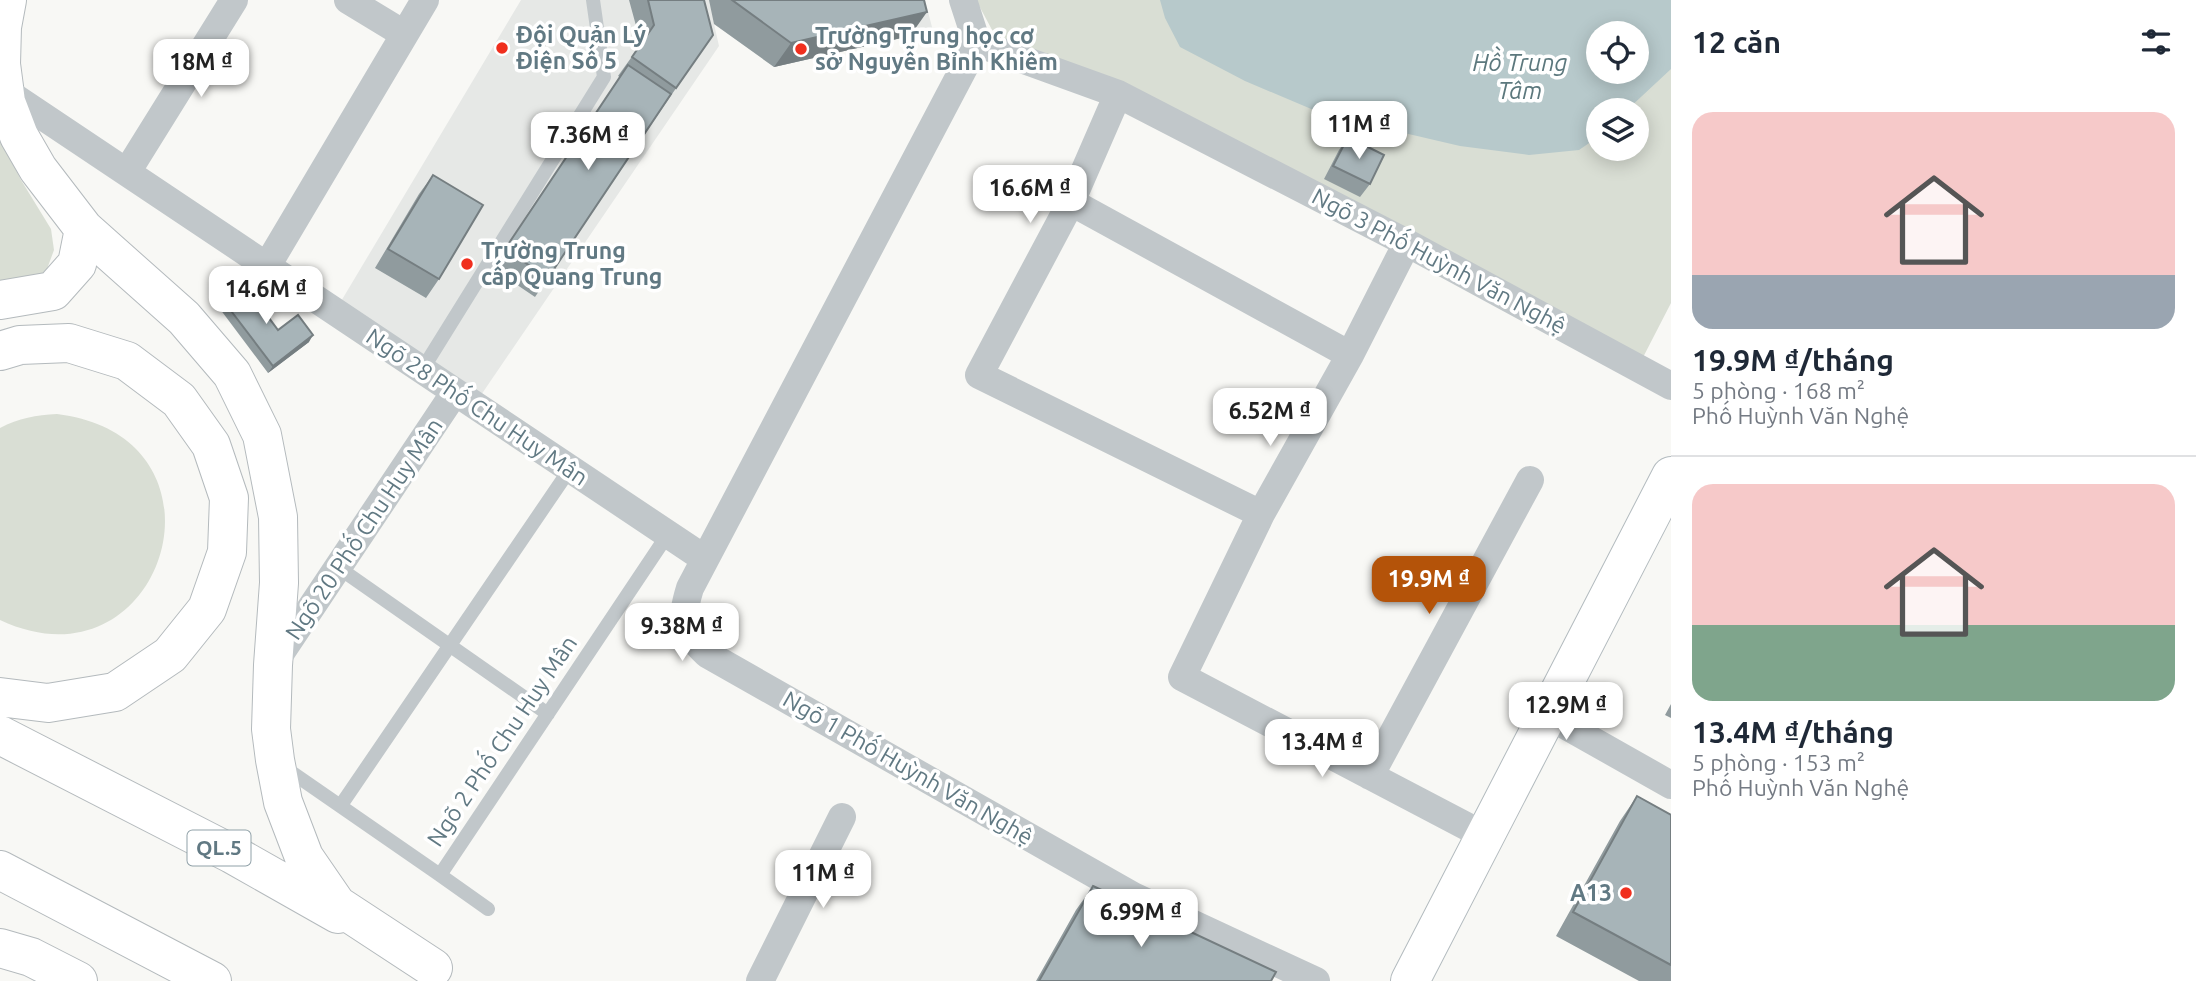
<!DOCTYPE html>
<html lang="vi">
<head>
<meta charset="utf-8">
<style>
  :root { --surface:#fff; --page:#f2f2f3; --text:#1f2937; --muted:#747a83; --line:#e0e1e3; --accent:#b45309 }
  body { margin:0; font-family:Ubuntu,sans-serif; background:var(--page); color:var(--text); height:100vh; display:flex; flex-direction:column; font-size:26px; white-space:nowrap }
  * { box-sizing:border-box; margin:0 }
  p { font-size:23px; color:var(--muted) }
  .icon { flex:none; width:38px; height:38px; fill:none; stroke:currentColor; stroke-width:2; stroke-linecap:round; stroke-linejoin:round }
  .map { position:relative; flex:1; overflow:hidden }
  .drawer { display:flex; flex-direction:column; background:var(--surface); width:525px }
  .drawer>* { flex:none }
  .fabs { position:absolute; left:1586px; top:21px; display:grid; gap:14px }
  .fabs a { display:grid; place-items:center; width:63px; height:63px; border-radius:50%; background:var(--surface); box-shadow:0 4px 18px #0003; font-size:35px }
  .price { position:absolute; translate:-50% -60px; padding:0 16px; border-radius:14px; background:#fff; color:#222; font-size:23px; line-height:46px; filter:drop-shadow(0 2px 4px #0008) }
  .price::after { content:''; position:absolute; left:50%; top:42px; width:21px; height:16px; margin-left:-10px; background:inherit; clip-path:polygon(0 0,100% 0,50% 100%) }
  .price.on { background:var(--accent); color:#fff }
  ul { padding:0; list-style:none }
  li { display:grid; align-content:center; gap:14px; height:371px; padding:0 21px }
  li+li { border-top:2px solid var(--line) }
  li span { display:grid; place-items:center; height:217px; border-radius:21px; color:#555 }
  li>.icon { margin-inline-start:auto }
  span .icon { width:126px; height:126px; fill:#fffc; stroke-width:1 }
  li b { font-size:30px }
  h2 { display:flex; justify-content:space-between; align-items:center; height:84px; padding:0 21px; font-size:30px }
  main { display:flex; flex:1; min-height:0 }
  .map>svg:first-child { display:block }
  .built { fill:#e6e8e6 }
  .green { fill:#d9ded4; fill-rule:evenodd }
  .water { fill:#b7c9cb; fill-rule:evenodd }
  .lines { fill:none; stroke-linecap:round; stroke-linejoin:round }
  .secondary-casing { stroke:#b3bbbf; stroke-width:40 }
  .highway-casing { stroke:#b4babd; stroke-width:40 }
  .lane { stroke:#c1c7ca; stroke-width:14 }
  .street { stroke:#c1c7ca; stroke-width:28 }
  .secondary { stroke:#fff; stroke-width:38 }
  .highway { stroke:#fff; stroke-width:38 }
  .wall { fill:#909b9e }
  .shaded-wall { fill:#757e81 }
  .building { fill:#a7b4b8; stroke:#757e81; stroke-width:2 }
  .poi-dot { fill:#f02f1e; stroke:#fff; stroke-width:2.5 }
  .labels { text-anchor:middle; stroke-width:7; stroke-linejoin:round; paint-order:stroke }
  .shield { fill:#fff; stroke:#90a1a8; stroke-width:2 }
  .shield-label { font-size:21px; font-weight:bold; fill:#617983 }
  .poi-label { font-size:23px; font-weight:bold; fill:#617983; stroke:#fff; text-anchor:start }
  .street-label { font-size:23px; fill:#617983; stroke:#fff }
  .water-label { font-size:24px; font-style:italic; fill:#5c787d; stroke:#fff }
</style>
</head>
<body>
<main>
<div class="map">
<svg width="1671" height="981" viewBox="0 0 1671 981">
  <rect width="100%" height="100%" fill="#f8f8f5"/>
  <path class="built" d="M521 0H925L933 31 774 67 714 24 719 46 479 398 337 308Z"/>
  <path class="green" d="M976 0H1671V303L1637 369 998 41ZM1598 33H1636V72H1598ZM1598 110H1636V149H1598Z
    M0 137 21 180 51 229 54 250 47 269 33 284 0 295Z
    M57 414C244 437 164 697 0 620V428C19 418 36 415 57 414Z"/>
  <path class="water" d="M1160 0H1671V69L1627 110H1598V137L1579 150 1529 155 1460 146 1323 114 1245 81 1180 47 1165 18ZM1598 33H1636V72H1598Z"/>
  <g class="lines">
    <g class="secondary-casing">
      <path id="secondary" d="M1410 981 1671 476"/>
    </g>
    <g class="highway-casing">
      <path id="highway" d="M7 0 2 27 1 64 6 102 19 136 38 169 84 229 184 318 232 374 262 435 278 517 279 583 273 665 271 729 275 760 283 802 304 857 337 905 433 968
        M0 300 53 291 77 264 84 229
        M0 351 20 345 69 343 127 361 179 400 211 445 229 498 227 552 207 609 170 655 115 692 48 703 0 697
        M0 735 232 854 338 914
        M0 870 212 981
        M0 948 31 957 78 981"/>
    </g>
    <path class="lane" d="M422 370 604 77 593 0
      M339 568 548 714
      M281 765 440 875 668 534
      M341 805 570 469
      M440 875 488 909"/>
    <path class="street" d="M348 0 404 34
      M963 0 977 43 1118 94 1407 243 1671 386
      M977 43 690 588C680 621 682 630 707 654L1133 896 1316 981
      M5 91 705 559
      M1118 94 1071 202 979 375 1261 514
      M127 172 234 0
      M1071 202 1350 355
      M1407 243 1350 355 1261 514 1182 677 1485 836
      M267 266 425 0
      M274 663 455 392
      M1547 715 1671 785
      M1370 776 1530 480
      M760 981 842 817"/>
    <use href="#secondary" class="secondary"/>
    <use href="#highway" class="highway"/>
  </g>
  <path class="wall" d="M629 0H704L713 35 663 107 535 297 492 268 620 77 618 76 641 44Z
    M709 0H924L910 36 774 67 714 24Z
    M1348 137 1370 184 1360 197 1324 179 1339 150Z
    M433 175 439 279 426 298 375 268 419 194Z
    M222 299 278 330 309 342 268 373 217 305Z
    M1671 704V718L1665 715Z
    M1637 796 1671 815V981H1639L1556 936 1620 821Z
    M1093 886 1271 981H1036L1076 910Z"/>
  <path class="shaded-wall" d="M927 12 910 36 774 67 791 43Z
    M313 335 309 342 268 373 273 366Z"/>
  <path class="building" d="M648 0H704L713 35 676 88 632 57 654 25Z
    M732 0H924L927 12 791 43Z
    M628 65 671 94 548 278 505 249Z
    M1348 137 1384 155 1370 184 1333 166Z
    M433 175 483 205 439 279 388 249Z
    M243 283 278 330 298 315 313 335 273 366 222 299Z
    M1637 796 1671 815V965L1573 912Z
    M1093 886 1276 972 1271 981H1039Z"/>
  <g class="poi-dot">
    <circle cx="502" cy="48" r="7"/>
    <circle cx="801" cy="49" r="7"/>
    <circle cx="467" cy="264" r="7"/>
    <circle cx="1626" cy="893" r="7"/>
  </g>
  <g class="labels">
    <rect class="shield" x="187.5" y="830.5" width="63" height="35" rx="5"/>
    <g class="shield-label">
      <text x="219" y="855">QL.5</text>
    </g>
    <g class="poi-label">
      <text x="516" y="43">Đội Quản Lý<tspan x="516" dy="26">Điện Số 5</tspan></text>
      <text x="815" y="44">Trường Trung học cơ<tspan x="815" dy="26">sở Nguyễn Bỉnh Khiêm</tspan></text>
      <text x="481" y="259">Trường Trung<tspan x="481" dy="26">cấp Quang Trung</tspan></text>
      <text x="1612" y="901" text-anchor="end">A13</text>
    </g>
    <g class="street-label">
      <text transform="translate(1439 261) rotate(28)" y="8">Ngõ 3 Phố Huỳnh Văn Nghệ</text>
      <text transform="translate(477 407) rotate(34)" y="8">Ngõ 28 Phố Chu Huy Mân</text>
      <text transform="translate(364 529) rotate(-56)" y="8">Ngõ 20 Phố Chu Huy Mân</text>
      <text transform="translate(502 741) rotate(-56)" y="8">Ngõ 2 Phố Chu Huy Mân</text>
      <text transform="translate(908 768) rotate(30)" y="8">Ngõ 1 Phố Huỳnh Văn Nghệ</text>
    </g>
    <g class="water-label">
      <text x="1520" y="71">Hồ Trung<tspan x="1520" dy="28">Tâm</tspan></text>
    </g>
  </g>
</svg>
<div class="fabs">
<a><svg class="icon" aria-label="locate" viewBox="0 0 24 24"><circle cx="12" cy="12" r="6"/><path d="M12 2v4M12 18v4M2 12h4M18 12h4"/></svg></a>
<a><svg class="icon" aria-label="layers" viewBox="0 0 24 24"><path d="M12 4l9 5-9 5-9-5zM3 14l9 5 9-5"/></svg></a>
</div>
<b class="price" style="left:201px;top:99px">18M ₫</b>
<b class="price" style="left:1359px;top:161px">11M ₫</b>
<b class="price" style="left:588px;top:172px">7.36M ₫</b>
<b class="price" style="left:1030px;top:225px">16.6M ₫</b>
<b class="price" style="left:266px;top:326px">14.6M ₫</b>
<b class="price" style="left:1270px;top:448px">6.52M ₫</b>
<b class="price on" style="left:1429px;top:616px">19.9M ₫</b>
<b class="price" style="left:682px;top:663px">9.38M ₫</b>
<b class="price" style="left:1566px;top:742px">12.9M ₫</b>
<b class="price" style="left:1322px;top:779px">13.4M ₫</b>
<b class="price" style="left:823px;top:910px">11M ₫</b>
<b class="price" style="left:1141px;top:949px">6.99M ₫</b>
</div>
<section class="drawer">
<h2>12 căn<svg class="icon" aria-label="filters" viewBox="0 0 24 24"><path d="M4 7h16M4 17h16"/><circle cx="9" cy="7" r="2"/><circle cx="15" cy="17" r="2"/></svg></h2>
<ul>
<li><span style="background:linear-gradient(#f6c9c9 75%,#9aa5b1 0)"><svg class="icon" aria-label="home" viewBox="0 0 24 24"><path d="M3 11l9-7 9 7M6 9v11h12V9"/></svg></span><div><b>19.9M ₫/tháng</b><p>5 phòng · 168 m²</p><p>Phố Huỳnh Văn Nghệ</p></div></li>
<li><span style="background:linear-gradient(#f6c9c9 65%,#7fa58c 0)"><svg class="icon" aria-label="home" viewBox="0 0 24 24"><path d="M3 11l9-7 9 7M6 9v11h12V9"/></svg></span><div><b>13.4M ₫/tháng</b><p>5 phòng · 153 m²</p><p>Phố Huỳnh Văn Nghệ</p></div></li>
</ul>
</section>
</main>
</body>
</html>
